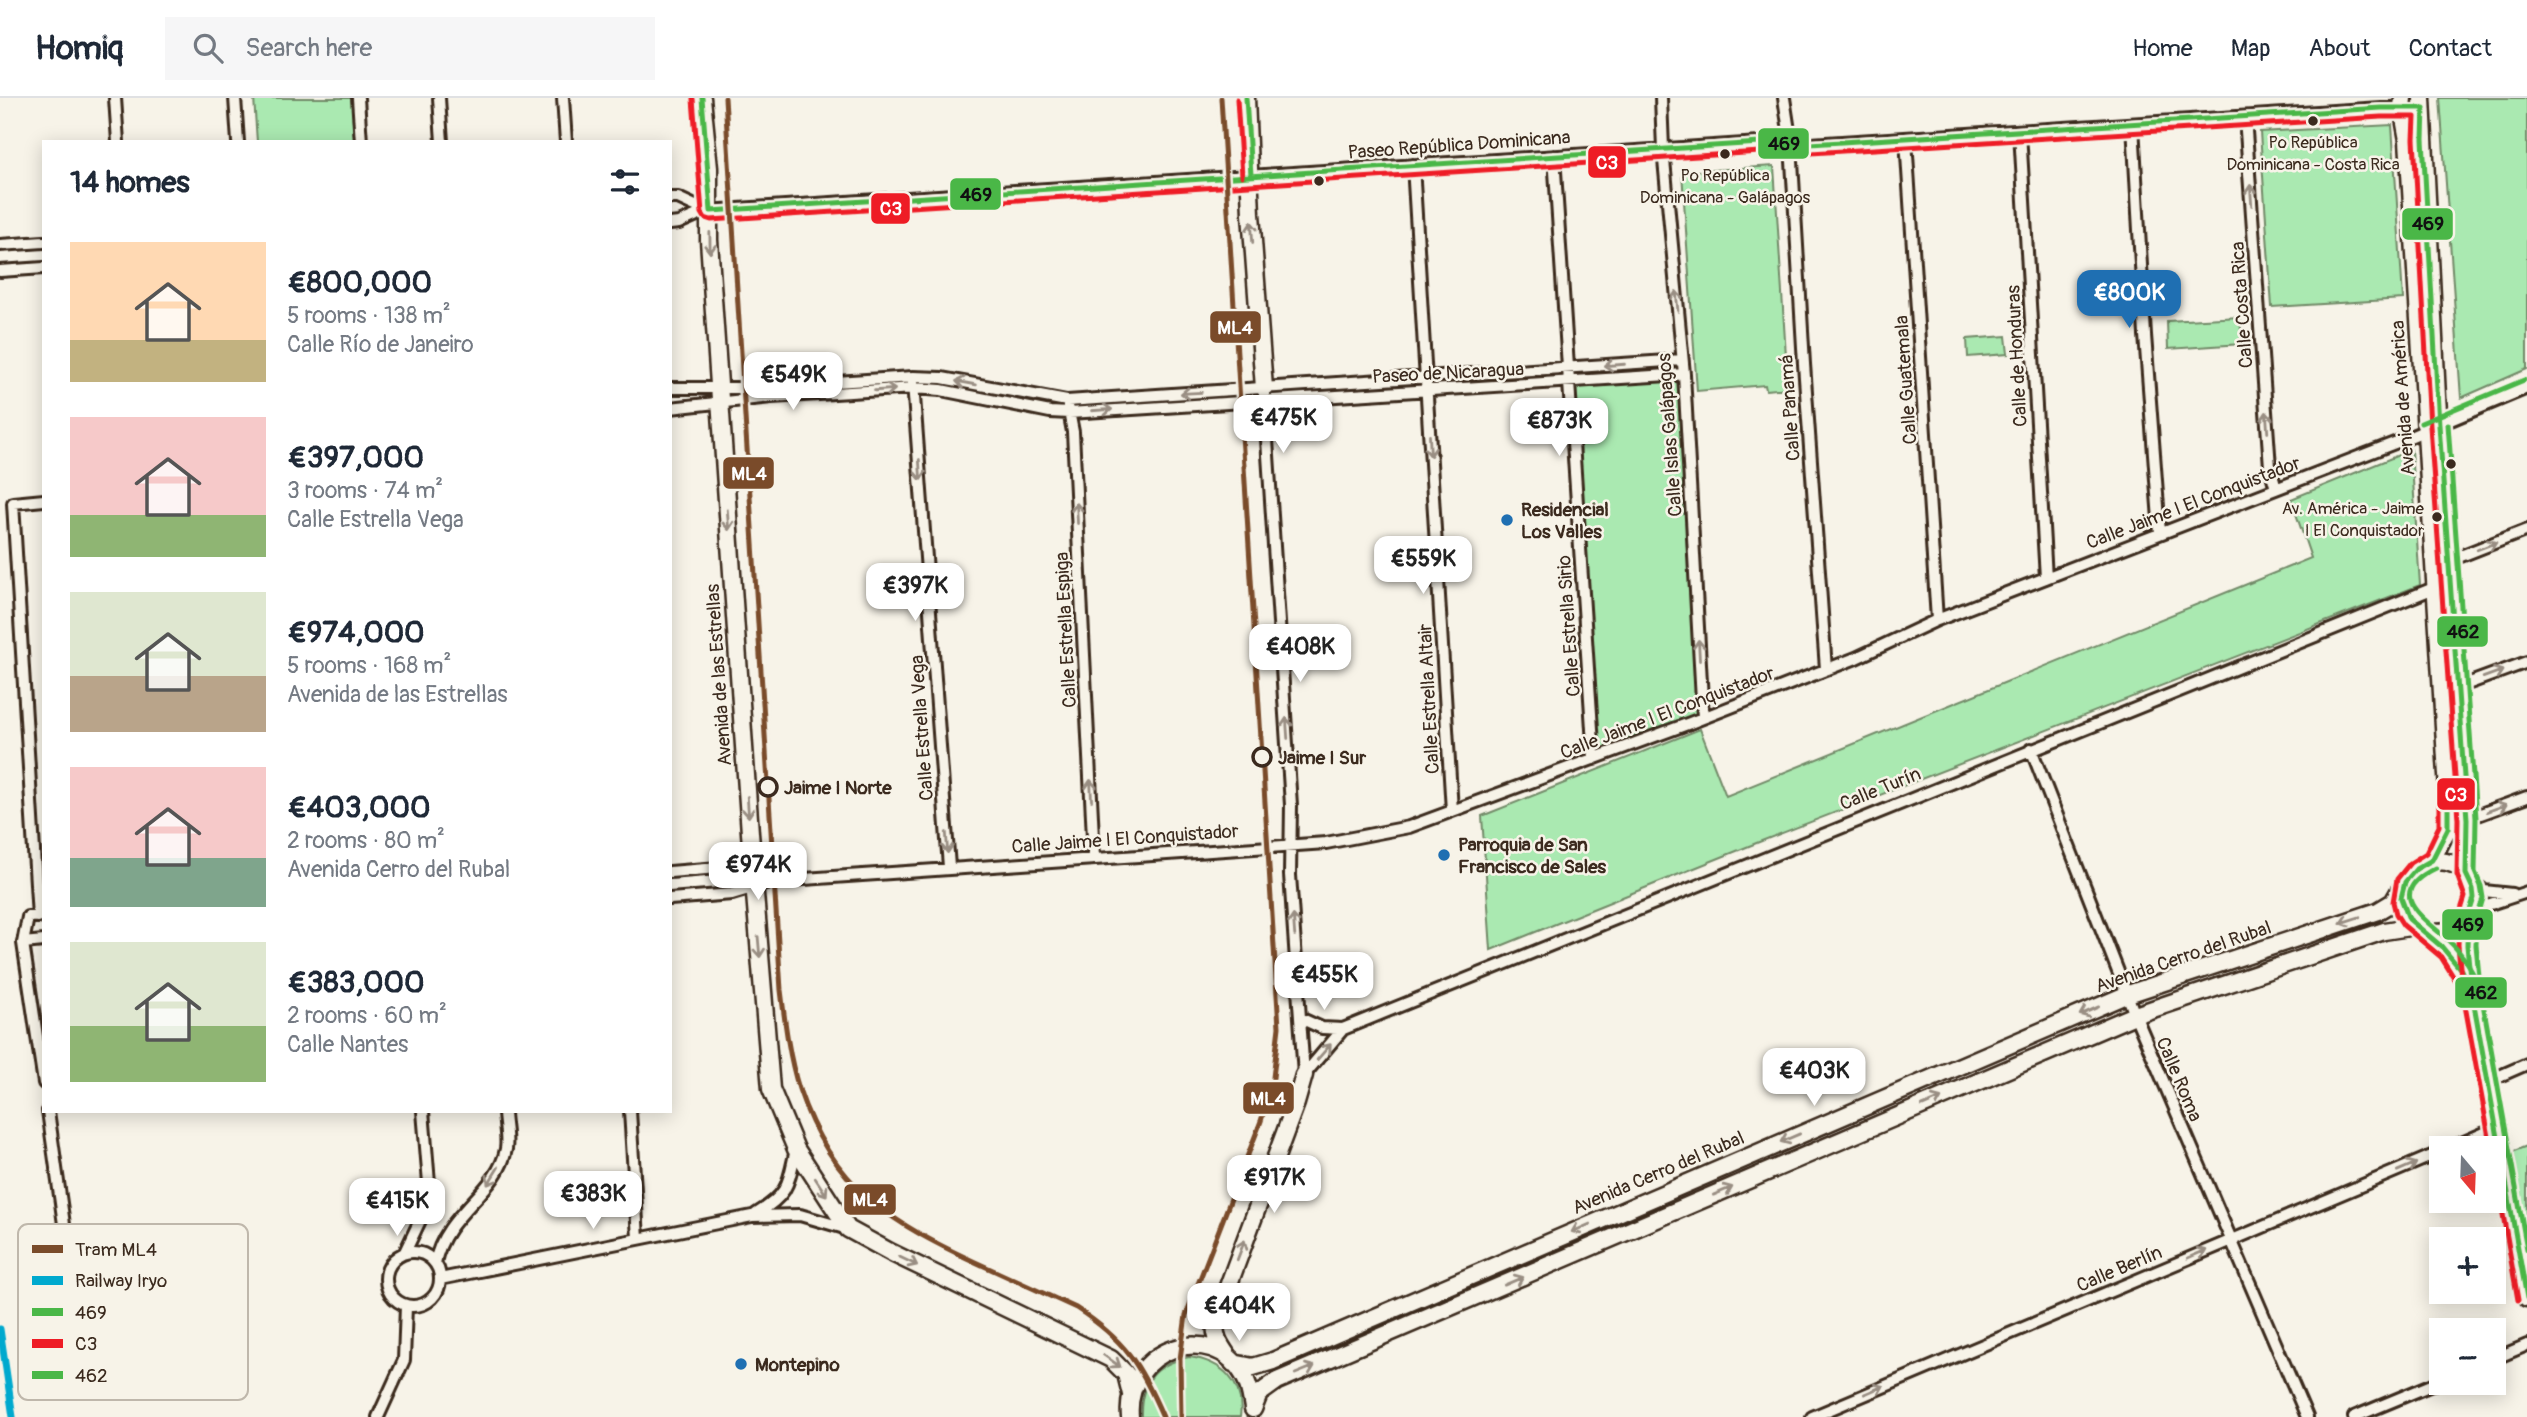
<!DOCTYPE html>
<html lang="en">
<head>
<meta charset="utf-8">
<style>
  :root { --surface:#fff; --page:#f6f6f7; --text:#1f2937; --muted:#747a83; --line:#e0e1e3; --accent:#1f6fb2 }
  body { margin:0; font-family:Pangolin,sans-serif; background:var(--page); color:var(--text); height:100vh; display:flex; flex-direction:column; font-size:26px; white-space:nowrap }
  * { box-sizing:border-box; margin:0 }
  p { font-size:23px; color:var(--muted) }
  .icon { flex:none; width:38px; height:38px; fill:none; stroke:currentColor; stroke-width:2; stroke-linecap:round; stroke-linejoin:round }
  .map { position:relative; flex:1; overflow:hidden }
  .sheet { position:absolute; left:42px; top:42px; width:630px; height:973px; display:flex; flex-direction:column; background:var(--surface); border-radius:0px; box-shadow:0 4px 18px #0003 }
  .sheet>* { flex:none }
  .needle { width:46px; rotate:161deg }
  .fabs { position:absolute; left:2429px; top:1038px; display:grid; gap:14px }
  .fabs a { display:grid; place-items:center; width:77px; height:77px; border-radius:0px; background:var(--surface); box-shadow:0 4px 18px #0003; font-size:35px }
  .price { position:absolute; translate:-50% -60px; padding:0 16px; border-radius:14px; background:#fff; color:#222; font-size:23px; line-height:46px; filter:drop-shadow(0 2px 4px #0008) }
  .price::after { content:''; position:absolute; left:50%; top:42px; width:21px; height:16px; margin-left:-10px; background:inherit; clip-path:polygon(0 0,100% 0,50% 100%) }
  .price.current { background:var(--accent); color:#fff }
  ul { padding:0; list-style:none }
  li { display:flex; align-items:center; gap:21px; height:175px; padding:0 28px }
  li span { display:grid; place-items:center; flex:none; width:196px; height:140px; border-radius:0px; color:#555 }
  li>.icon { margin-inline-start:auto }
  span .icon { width:84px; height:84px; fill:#fffc; stroke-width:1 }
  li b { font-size:30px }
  h2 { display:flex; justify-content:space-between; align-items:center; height:84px; padding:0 28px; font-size:30px }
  header { display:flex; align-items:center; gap:42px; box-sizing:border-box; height:98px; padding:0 35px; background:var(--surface); border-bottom:2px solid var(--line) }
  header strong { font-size:33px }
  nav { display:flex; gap:38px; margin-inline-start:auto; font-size:24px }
  .search { width:490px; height:63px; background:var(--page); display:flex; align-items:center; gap:18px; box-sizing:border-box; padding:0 24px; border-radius:0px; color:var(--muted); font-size:26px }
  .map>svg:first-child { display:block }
  .green { fill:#aae9b1; stroke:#728a68; stroke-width:2 }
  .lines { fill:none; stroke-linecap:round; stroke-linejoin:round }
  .street-casing { stroke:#3b2a1e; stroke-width:16 }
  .secondary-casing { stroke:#3b2a1e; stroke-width:21 }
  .street { stroke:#f7f3e8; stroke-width:10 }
  .secondary { stroke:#f7f3e8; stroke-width:16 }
  .bus-1-casing { stroke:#f7f3e8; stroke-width:10 }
  .bus-2-casing { stroke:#f7f3e8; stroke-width:10 }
  .bus-3-casing { stroke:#f7f3e8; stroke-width:10 }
  .bus-1 { stroke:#4ab747; stroke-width:5 }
  .bus-2 { stroke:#ee1c25; stroke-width:5 }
  .bus-3 { stroke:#4ab747; stroke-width:5 }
  .rail-1-casing { stroke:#f7f3e8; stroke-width:12 }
  .rail-1 { stroke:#00a9ce; stroke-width:7 }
  .tram-1-casing { stroke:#f7f3e8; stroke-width:10 }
  .tram-1 { stroke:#7a4b2a; stroke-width:5 }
  .oneway { stroke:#998e83 }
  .bus-dot { fill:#3b2a1e; stroke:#f7f3e8; stroke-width:2.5 }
  .poi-dot { fill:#1f6fb2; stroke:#f7f3e8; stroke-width:2.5 }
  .stop-dot { fill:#f7f3e8; stroke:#3b2a1e; stroke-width:3.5 }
  .labels { text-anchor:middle; stroke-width:5; stroke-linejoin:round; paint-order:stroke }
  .bus-label { font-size:17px; fill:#3b2a1e; stroke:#f7f3e8 }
  .street-label { font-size:19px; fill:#3b2a1e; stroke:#f7f3e8 }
  .poi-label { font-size:19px; font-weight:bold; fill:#3b2a1e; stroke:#f7f3e8; text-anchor:start }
  .stop-label { font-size:19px; font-weight:bold; fill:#3b2a1e; stroke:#f7f3e8; text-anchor:start }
  .key { fill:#f7f3e8; stroke:#bfb7ab; stroke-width:2 }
  .key-label { font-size:19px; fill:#3b2a1e }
  .line-badge { stroke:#f7f3e8; stroke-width:2.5 }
  .badge-label { font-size:19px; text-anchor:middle; font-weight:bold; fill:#fff }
  .pale-badge-label { font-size:19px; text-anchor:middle; font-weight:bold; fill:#111 }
</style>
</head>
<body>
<header>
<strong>Homiq</strong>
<div class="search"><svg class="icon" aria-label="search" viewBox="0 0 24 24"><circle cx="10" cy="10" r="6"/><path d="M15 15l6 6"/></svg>Search here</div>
<nav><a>Home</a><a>Map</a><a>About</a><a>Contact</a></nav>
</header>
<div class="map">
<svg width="2527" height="1319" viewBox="0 0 2527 1319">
  <rect width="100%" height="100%" fill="#f7f3e8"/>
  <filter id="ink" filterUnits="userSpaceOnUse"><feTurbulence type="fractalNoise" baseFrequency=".0143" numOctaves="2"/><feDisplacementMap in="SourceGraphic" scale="14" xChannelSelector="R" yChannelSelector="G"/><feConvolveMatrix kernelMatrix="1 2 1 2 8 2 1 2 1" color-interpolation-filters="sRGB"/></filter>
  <g filter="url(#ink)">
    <path class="green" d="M254 0H352L354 44H257Z
      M2440 0H2527V271L2461 300Z
      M2392 27 2403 201 2272 209 2260 34Z
      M1774 68 1788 290 1766 292 1765 287 1697 293 1682 74Z
      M2240 219 2242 246 2168 251 2167 223Z
      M2006 238 2008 256 1968 259 1967 241Z
      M1677 275 1702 620 1595 659 1570 282Z
      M2411 352 2420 487 1759 744 1491 852 1482 718 1700 631 1726 698 2311 460 2291 401Z
      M2527 1048V1135L2516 1139 2501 1058Z
      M1189 1259C1221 1263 1245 1284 1240 1319H1141C1140 1284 1155 1266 1189 1259Z"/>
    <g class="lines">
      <g class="street-casing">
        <path id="street" d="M115 0 118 44
          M235 0 238 44
          M358 0 361 44
          M439 0 442 44
          M563 0 566 44
          M1661 0 1663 51 1684 276 1703 620
          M1784 0 1791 46 1804 266 1826 571
          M2245 19 2270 369 2276 391
          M2133 27 2145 237 2160 435
          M2020 34 2046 480
          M1906 41 1937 522
          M1554 58 1594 661
          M1413 67 1452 713
          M670 100H678L706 113
          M670 126 679 125 706 113 1760 45 1810 46 2381 10H2424
          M0 147 44 144
          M0 173 44 170
          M913 285 949 769
          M670 290H743L913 279 942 280 1067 303 1682 262
          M1264 296 1291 707 1290 777 1304 977
          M1068 308 1073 334 1094 760
          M670 310 771 299 914 290 941 292 1050 314 1069 315 1684 276
          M2448 463 2527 432
          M2459 589 2527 564
          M2031 651 2135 917 2307 1319
          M2467 721 2527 699
          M670 774 730 769 758 778
          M2472 783 2484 793 2512 796
          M670 801 732 796 775 783 1326 745 1409 729 1690 625 1856 560 1937 522 2405 341 2527 290
          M2472 812 2527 794
          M44 818 28 819 23 845 44 985
          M38 819 13 405 44 402
          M23 845 44 843
          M1300 920 1322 930 1343 931 2434 490
          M1304 977 1343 931
          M2488 983 2527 966
          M48 1013 72 1183
          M630 1013 638 1140
          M2450 1050 2496 1030
          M756 1116C789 1096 788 1087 796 1051
          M386 1181a27 27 0 1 1 54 0a27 27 0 1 1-54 0Z
          M405 1154 424 1114 429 1085 423 1013
          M435 1165C445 1114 498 1095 506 1051 508 1040 504 1025 504 1013
          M440 1181 752 1118 800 1117 848 1131
          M2494 1261 2527 1247
          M378 1319 404 1262 406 1208
          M1812 1319 2441 1054
          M2354 1319 2441 1283"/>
      </g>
      <g class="secondary-casing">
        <path id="secondary" d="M702 0 709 70V142L750 735 771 991 796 1051 848 1131 890 1154 1111 1261 1126 1276 1131 1296
          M1246 0 1251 116 1264 290
          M2403 0 2402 9 2408 42 2449 710 2448 730 2432 762
          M2422 0 2437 299 2467 721 2466 776
          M2424 832C2443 837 2454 832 2468 819
          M2471 890C2464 878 2457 864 2447 854 2434 837 2409 830 2403 808 2389 764 2458 744 2473 788 2476 800 2471 809 2468 820 2467 828 2467 838 2467 847 2467 861 2470 876 2471 890L2527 1200
          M1229 1260C1220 1247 1213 1238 1216 1221L1296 1005 1304 977
          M1233 1265 1253 1269 1273 1263 2128 896 2378 813 2393 804 2404 785
          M1253 1311 1259 1296 1277 1283 2135 917 2384 833 2416 828
          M1130 1319C1124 1251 1212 1220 1244 1278 1250 1288 1251 1299 1253 1310"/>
      </g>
      <use href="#street" class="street"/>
      <use href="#secondary" class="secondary"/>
      <g class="bus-1-casing">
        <path id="bus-1" d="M702 0 711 113 1760 45 1810 46 2381 10H2424L2423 41 2439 327 2467 721 2466 776 2473 791 2474 800 2468 819 2467 847 2471 890 2527 1200
          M1246 0 1251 77
          M2448 694V730L2432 762 2416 771 2405 784 2401 800 2409 821 2442 849 2461 872 2472 898"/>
      </g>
      <g class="bus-2-casing">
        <path id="bus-2" d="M693 1 702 115 705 120 711 122 1760 54 1811 55 2381 19H2415L2414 41 2430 328 2458 721 2457 777 2465 799 2459 818 2458 847 2462 891 2491 1050
          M1237 1 1242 78
          M2439 694V728L2426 755 2410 765 2397 781 2393 804 2396 816 2403 827 2441 859 2463 894
          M2494 1065 2518 1202"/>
      </g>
      <g class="bus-3-casing">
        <path id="bus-3" d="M2421 325 2524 282
          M2448 326 2476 720 2475 774 2481 788 2483 800 2477 821 2476 847 2480 889 2527 1151
          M2436 770C2379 797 2428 822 2451 845 2463 856 2470 871 2479 886"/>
      </g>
      <use href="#bus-1" class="bus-1"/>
      <use href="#bus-2" class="bus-2"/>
      <use href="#bus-3" class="bus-3"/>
      <g class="rail-1-casing">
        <path id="rail-1" d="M0 1231 13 1319"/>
      </g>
      <use href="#rail-1" class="rail-1"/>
      <g class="tram-1-casing">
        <path id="tram-1" d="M725 0 781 892C785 925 789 959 799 991 832 1091 894 1127 984 1168 1015 1182 1045 1196 1076 1210 1125 1242 1140 1266 1163 1319
          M1181 1319 1180 1261 1186 1217 1261 1023 1272 988 1279 929 1221 0"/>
      </g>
      <use href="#tram-1" class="tram-1"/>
    </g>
    <defs><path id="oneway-shaft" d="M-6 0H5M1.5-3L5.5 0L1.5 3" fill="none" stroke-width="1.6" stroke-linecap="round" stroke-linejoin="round" transform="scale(1.75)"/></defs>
    <g class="oneway">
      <use href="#oneway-shaft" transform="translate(2251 97) rotate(-94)"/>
      <use href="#oneway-shaft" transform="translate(1252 134) rotate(-94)"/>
      <use href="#oneway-shaft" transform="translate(710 145) rotate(89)"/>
      <use href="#oneway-shaft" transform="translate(1677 203) rotate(-95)"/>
      <use href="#oneway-shaft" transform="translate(1614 267) rotate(176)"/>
      <use href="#oneway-shaft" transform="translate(966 285) rotate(-170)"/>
      <use href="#oneway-shaft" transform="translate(885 292) rotate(-4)"/>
      <use href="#oneway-shaft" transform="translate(1191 295) rotate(177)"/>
      <use href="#oneway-shaft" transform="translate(1102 312) rotate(-4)"/>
      <use href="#oneway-shaft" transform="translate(2267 324) rotate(-94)"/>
      <use href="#oneway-shaft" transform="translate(1430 348) rotate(87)"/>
      <use href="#oneway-shaft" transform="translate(920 372) rotate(86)"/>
      <use href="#oneway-shaft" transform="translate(1077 415) rotate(-93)"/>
      <use href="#oneway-shaft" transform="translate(728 422) rotate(86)"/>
      <use href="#oneway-shaft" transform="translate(2487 448) rotate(-21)"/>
      <use href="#oneway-shaft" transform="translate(1699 552) rotate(-93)"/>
      <use href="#oneway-shaft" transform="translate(2493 576) rotate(-20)"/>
      <use href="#oneway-shaft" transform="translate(1287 630) rotate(-94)"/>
      <use href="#oneway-shaft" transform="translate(1091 692) rotate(-93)"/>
      <use href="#oneway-shaft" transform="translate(748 709) rotate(86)"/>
      <use href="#oneway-shaft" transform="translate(2497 710) rotate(-20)"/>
      <use href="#oneway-shaft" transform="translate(947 745) rotate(86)"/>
      <use href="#oneway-shaft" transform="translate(2350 822) rotate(162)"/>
      <use href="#oneway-shaft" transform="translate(1294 827) rotate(-94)"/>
      <use href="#oneway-shaft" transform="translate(759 849) rotate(85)"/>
      <use href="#oneway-shaft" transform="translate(2089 913) rotate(157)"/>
      <use href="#oneway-shaft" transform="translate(1324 954) rotate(-49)"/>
      <use href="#oneway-shaft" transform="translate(1932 1004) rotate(-23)"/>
      <use href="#oneway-shaft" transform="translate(1790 1040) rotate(157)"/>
      <use href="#oneway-shaft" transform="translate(2407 1069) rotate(-23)"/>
      <use href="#oneway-shaft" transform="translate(493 1078) rotate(122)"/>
      <use href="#oneway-shaft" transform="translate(821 1089) rotate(57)"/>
      <use href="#oneway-shaft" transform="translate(1723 1093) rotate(-23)"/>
      <use href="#oneway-shaft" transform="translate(1581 1130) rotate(157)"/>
      <use href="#oneway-shaft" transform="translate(1241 1152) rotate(-69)"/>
      <use href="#oneway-shaft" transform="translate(2197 1156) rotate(-23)"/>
      <use href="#oneway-shaft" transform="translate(908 1163) rotate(26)"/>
      <use href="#oneway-shaft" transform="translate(1514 1183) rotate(-23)"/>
      <use href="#oneway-shaft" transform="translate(1112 1263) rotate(35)"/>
      <use href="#oneway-shaft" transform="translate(1305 1272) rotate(-22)"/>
      <use href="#oneway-shaft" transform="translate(1874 1292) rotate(-23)"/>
    </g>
  </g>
  <g class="bus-dot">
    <circle cx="2313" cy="23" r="6"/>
    <circle cx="1725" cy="56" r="6"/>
    <circle cx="1319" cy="83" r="6"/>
    <circle cx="2451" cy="366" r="6"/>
    <circle cx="2437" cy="419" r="6"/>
  </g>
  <g class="poi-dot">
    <circle cx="1507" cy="422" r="7"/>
    <circle cx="1444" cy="757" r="7"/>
    <circle cx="741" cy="1266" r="7"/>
  </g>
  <g class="stop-dot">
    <circle cx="1262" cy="659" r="9"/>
    <circle cx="768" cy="689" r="9"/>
  </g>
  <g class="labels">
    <g class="bus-label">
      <text x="2313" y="50">Pº República<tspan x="2313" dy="22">Dominicana - Costa Rica</tspan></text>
      <text x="1725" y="83">Pº República<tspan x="1725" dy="22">Dominicana - Galápagos</tspan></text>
      <text x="2424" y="416" text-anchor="end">Av. América - Jaime<tspan x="2424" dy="22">I El Conquistador</tspan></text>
    </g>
    <g class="street-label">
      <text transform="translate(1459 46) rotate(-4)" y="7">Paseo República Dominicana</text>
      <text transform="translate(2241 207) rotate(-94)" y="7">Calle Costa Rica</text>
      <text transform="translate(2016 258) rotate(-93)" y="7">Calle de Honduras</text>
      <text transform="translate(1448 274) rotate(-3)" y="7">Paseo de Nicaragua</text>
      <text transform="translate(1905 282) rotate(-94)" y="7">Calle Guatemala</text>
      <text transform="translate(2402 300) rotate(-94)" y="7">Avenida de América</text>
      <text transform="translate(1789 310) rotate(-94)" y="7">Calle Panamá</text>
      <text transform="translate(1669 337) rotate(-94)" y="7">Calle Islas Galápagos</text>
      <text transform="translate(2193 404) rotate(-21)" y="7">Calle Jaime I El Conquistador</text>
      <text transform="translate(1568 528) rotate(-94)" y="7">Calle Estrella Sirio</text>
      <text transform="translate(1065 532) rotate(-93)" y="7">Calle Estrella Espiga</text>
      <text transform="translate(718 577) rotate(-94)" y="7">Avenida de las Estrellas</text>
      <text transform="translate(1428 601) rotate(-93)" y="7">Calle Estrella Altair</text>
      <text transform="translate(1667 614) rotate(-21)" y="7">Calle Jaime I El Conquistador</text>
      <text transform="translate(921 630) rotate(-94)" y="7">Calle Estrella Vega</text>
      <text transform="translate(1880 690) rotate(-22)" y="7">Calle Turín</text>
      <text transform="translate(1125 740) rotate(-4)" y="7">Calle Jaime I El Conquistador</text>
      <text transform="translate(2183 858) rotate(-19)" y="7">Avenida Cerro del Rubal</text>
      <text transform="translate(2180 981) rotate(67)" y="7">Calle Roma</text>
      <text transform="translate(1658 1074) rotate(-23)" y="7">Avenida Cerro del Rubal</text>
      <text transform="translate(2119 1170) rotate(-23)" y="7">Calle Berlín</text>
    </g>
    <g class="poi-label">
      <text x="1521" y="418">Residencial<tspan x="1521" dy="22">Los Valles</tspan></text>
      <text x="1458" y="753">Parroquia de San<tspan x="1458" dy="22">Francisco de Sales</tspan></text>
      <text x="755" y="1273">Montepino</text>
    </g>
    <g class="stop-label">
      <text x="1278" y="666">Jaime I Sur</text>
      <text x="784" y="696">Jaime I Norte</text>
    </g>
  </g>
  <rect x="18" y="1126" width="230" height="176" rx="10" class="key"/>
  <rect x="32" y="1147" width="31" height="8" fill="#7a4b2a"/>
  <rect x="32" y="1178" width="31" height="9" fill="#00a9ce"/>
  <rect x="32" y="1210" width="31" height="8" fill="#4ab747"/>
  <rect x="32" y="1241" width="31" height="9" fill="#ee1c25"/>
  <rect x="32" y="1273" width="31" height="8" fill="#4ab747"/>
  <g class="key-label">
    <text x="75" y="1158">Tram ML4</text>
    <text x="75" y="1189">Railway Iryo</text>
    <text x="75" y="1221">469</text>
    <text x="75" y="1252">C3</text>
    <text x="75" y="1284">462</text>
  </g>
  <g class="line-badge">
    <rect x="1757" y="29" width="53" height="33" rx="7" fill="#4ab747"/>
    <rect x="1587" y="47" width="40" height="34" rx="7" fill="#ee1c25"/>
    <rect x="949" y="79" width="53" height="34" rx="7" fill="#4ab747"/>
    <rect x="870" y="94" width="41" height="33" rx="7" fill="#ee1c25"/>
    <rect x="2401" y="109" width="53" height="34" rx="7" fill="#4ab747"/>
    <rect x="1209" y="212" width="53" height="34" rx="7" fill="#7a4b2a"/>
    <rect x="722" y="358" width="53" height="34" rx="7" fill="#7a4b2a"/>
    <rect x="2436" y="517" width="53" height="33" rx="7" fill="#4ab747"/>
    <rect x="2436" y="679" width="40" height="34" rx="7" fill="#ee1c25"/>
    <rect x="2441" y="810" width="53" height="33" rx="7" fill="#4ab747"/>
    <rect x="2454" y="878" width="54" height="33" rx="7" fill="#4ab747"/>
    <rect x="1242" y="983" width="53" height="34" rx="7" fill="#7a4b2a"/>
    <rect x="843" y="1085" width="54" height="33" rx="7" fill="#7a4b2a"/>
  </g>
  <g class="badge-label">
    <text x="1607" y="71">C3</text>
    <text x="891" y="117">C3</text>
    <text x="1235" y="236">ML4</text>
    <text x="749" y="382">ML4</text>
    <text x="2456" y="703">C3</text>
    <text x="1268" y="1007">ML4</text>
    <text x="870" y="1108">ML4</text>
  </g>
  <g class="pale-badge-label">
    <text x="1784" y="52">469</text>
    <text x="976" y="103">469</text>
    <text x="2428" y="132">469</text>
    <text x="2463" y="540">462</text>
    <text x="2468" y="833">469</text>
    <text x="2481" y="901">462</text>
  </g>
</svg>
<div class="fabs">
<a><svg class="needle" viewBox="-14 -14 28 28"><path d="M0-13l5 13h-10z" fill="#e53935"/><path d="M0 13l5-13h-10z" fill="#747a83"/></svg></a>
<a>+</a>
<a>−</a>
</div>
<b class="price current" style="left:2129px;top:232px">€800K</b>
<b class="price" style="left:793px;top:314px">€549K</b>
<b class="price" style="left:1283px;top:357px">€475K</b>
<b class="price" style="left:1559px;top:360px">€873K</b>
<b class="price" style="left:1423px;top:498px">€559K</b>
<b class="price" style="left:915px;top:525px">€397K</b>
<b class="price" style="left:1300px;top:586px">€408K</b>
<b class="price" style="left:758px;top:804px">€974K</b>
<b class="price" style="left:1324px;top:914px">€455K</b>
<b class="price" style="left:1814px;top:1010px">€403K</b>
<b class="price" style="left:1274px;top:1117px">€917K</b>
<b class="price" style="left:593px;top:1133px">€383K</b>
<b class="price" style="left:397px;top:1140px">€415K</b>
<b class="price" style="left:1239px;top:1245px">€404K</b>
<section class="sheet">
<h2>14 homes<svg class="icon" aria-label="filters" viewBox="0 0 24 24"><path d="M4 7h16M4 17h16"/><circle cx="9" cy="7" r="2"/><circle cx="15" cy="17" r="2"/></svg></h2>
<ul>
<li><span style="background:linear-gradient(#ffd9b3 70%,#c2b280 0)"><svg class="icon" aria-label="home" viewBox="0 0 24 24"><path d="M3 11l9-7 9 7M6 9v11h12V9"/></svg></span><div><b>€800,000</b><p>5 rooms · 138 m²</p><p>Calle Río de Janeiro</p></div></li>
<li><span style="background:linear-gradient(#f6c9c9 70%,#8fb573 0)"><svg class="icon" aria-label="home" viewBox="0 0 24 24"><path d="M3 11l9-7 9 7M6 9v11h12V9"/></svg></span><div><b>€397,000</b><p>3 rooms · 74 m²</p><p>Calle Estrella Vega</p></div></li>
<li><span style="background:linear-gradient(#dfe7d0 60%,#b9a48a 0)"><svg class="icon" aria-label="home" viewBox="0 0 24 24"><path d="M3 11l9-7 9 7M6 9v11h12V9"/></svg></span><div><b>€974,000</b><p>5 rooms · 168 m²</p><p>Avenida de las Estrellas</p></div></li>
<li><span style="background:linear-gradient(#f6c9c9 65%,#7fa58c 0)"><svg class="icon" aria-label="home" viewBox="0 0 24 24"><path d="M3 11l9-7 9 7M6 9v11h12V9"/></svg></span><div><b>€403,000</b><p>2 rooms · 80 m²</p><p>Avenida Cerro del Rubal</p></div></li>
<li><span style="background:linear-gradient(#dfe7d0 60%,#8fb573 0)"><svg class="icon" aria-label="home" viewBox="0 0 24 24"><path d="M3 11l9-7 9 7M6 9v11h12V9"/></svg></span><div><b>€383,000</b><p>2 rooms · 60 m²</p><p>Calle Nantes</p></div></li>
</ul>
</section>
</div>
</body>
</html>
